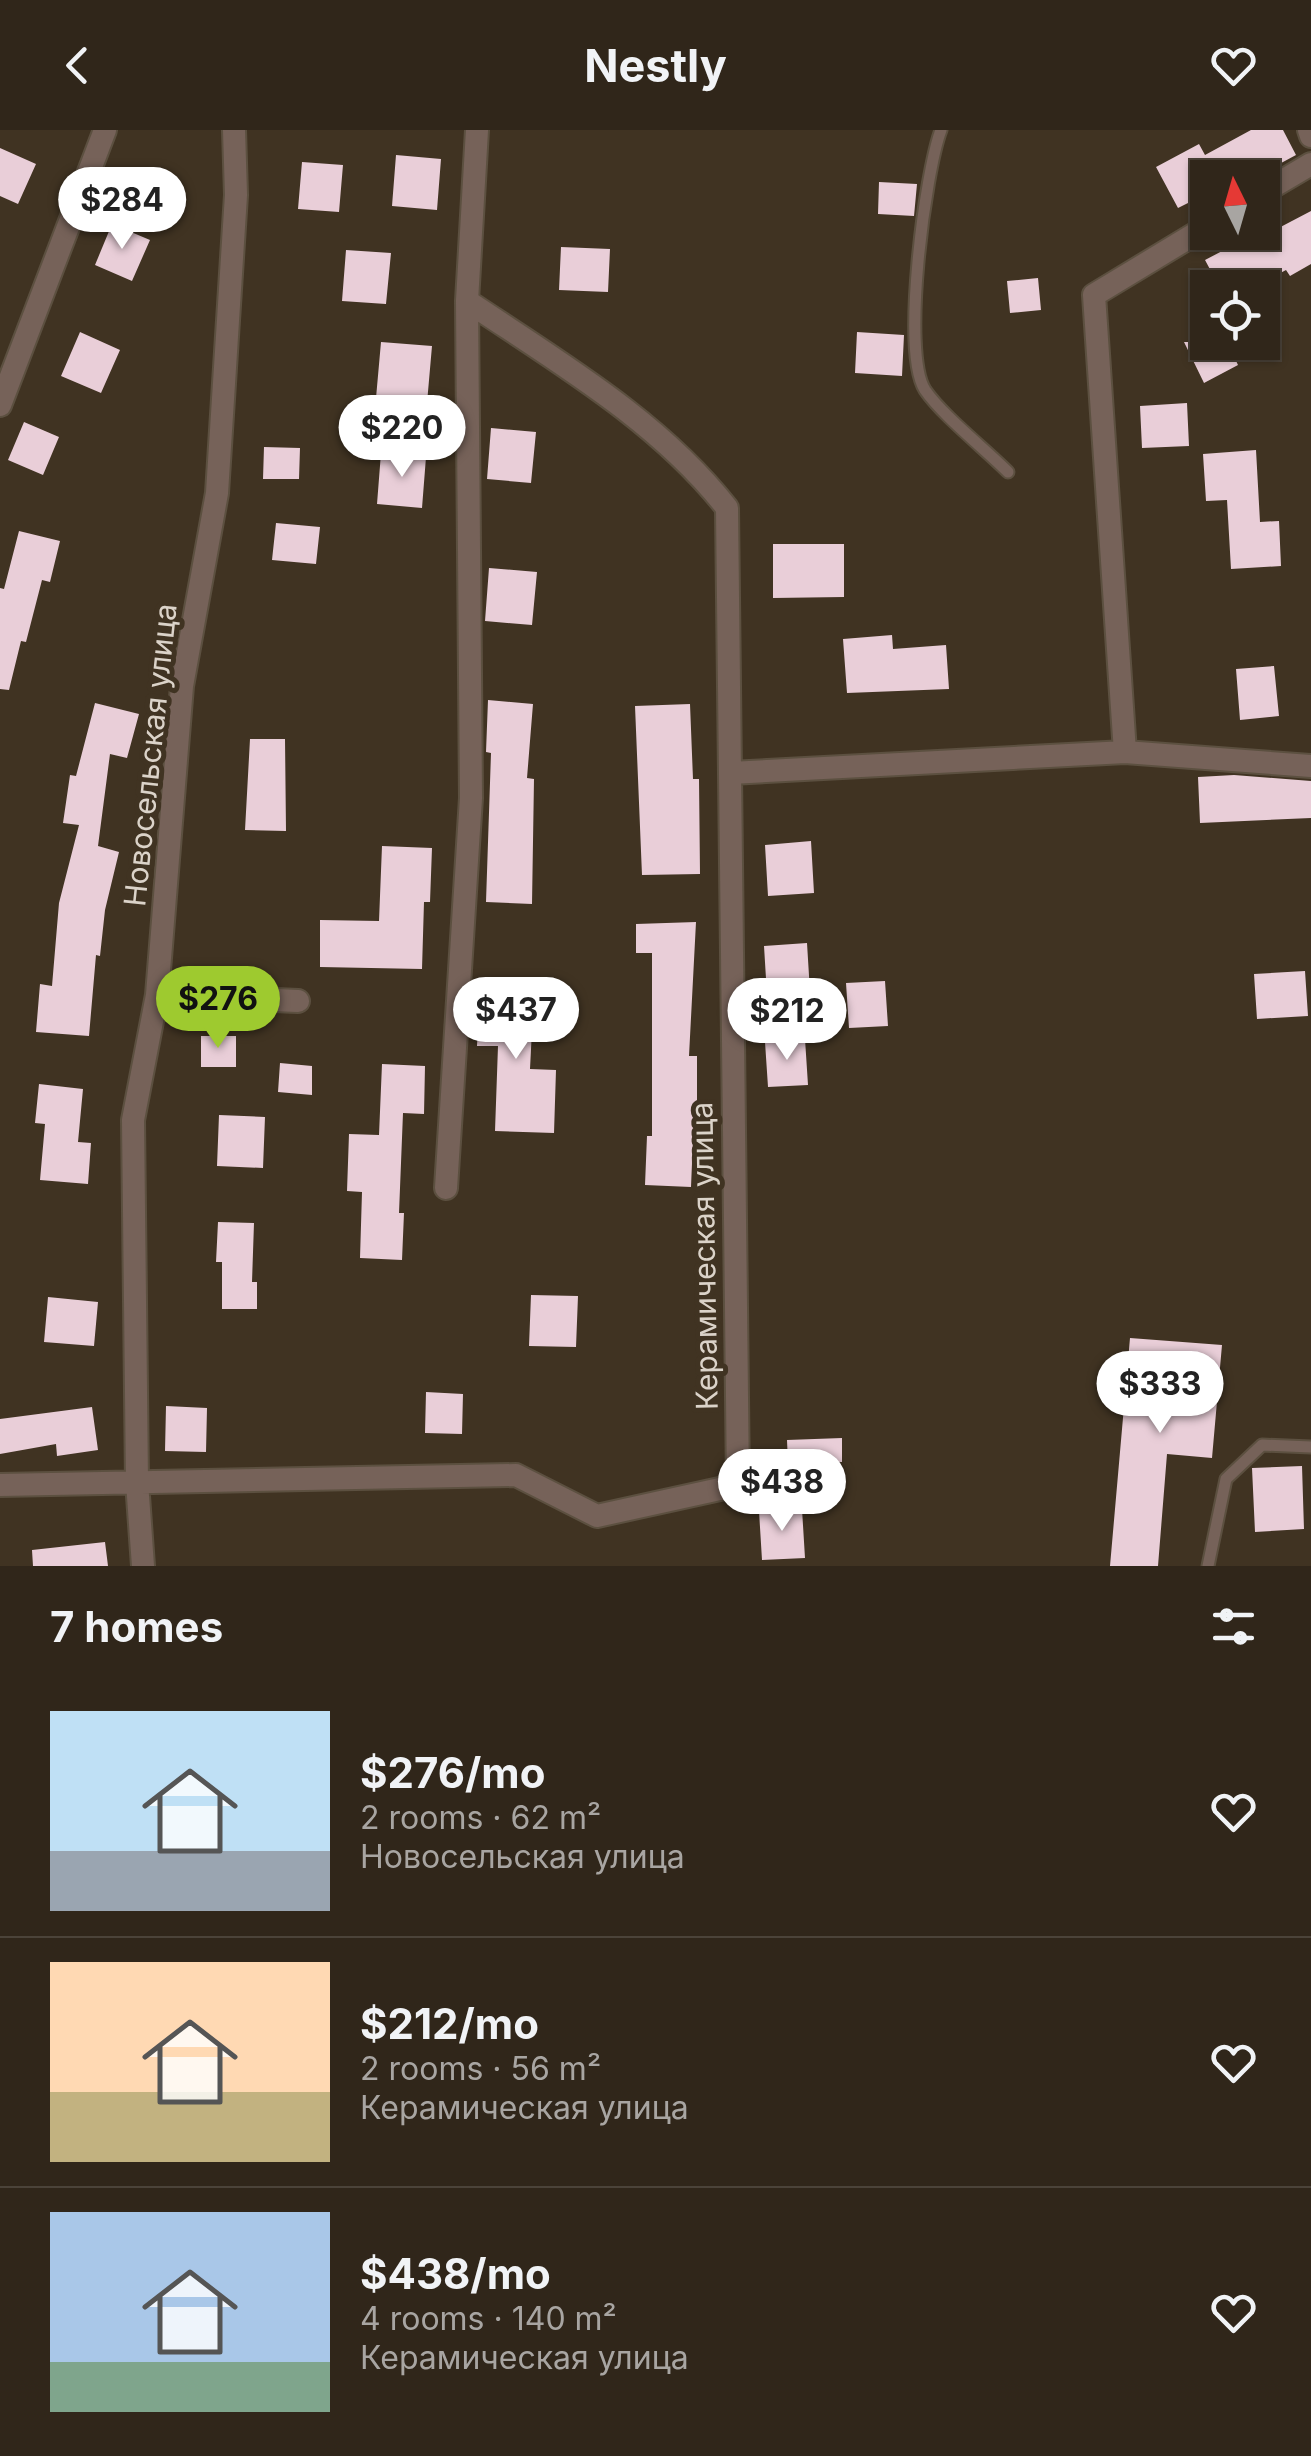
<!DOCTYPE html>
<html lang="en">
<head>
<meta charset="utf-8">
<style>
  :root { --surface:#30261a; --page:#3c3227; --text:#f1f3f6; --muted:#a8a5a2; --line:#4b4339; --accent:#9eca2f }
  body { margin:0; font-family:Inter,sans-serif; background:var(--page); color:var(--text); height:100vh; display:flex; flex-direction:column; font-size:38px; white-space:nowrap }
  * { box-sizing:border-box; margin:0 }
  p { font-size:32px; color:var(--muted) }
  .icon { flex:none; width:55px; height:55px; fill:none; stroke:currentColor; stroke-width:2; stroke-linecap:round; stroke-linejoin:round }
  .map { position:relative; height:1436px; overflow:hidden }
  .sheet { display:flex; flex-direction:column; background:var(--surface); flex:1 }
  .sheet>* { flex:none }
  .needle { width:65px; rotate:355deg }
  .fabs { position:absolute; left:1190px; top:30px; display:grid; gap:20px }
  .fabs a { display:grid; place-items:center; width:90px; height:90px; border-radius:0px; background:var(--surface); box-shadow:0 2px 8px #0004,0 0 0 2px var(--line); font-size:50px }
  .price { position:absolute; translate:-50% -85px; padding:0 22px; border-radius:35px; background:#fff; color:#222; font-size:32px; line-height:65px; filter:drop-shadow(0 2px 5px #0008) }
  .price::after { content:''; position:absolute; left:50%; top:60px; width:30px; height:22px; margin-left:-15px; background:inherit; clip-path:polygon(0 0,100% 0,50% 100%) }
  .price.current { background:var(--accent); color:#111 }
  ul { padding:0; list-style:none }
  li { display:flex; align-items:center; gap:30px; height:250px; padding:0 50px }
  li+li { border-top:2px solid var(--line) }
  li span { display:grid; place-items:center; flex:none; width:280px; height:200px; border-radius:0px; color:#555 }
  li>.icon { margin-inline-start:auto }
  span .icon { width:120px; height:120px; fill:#fffc; stroke-width:1 }
  li b { font-size:42px }
  h2 { display:flex; justify-content:space-between; align-items:center; height:120px; padding:0 50px; font-size:42px }
  header { display:flex; justify-content:space-between; align-items:center; height:130px; padding:0 50px; background:var(--surface); font-size:45px; font-weight:700 }
  .map>svg:first-child { display:block }
  .building { fill:#e9ced8 }
  .lines { fill:none; stroke-linecap:round; stroke-linejoin:round }
  .lane-casing { stroke:#5c5040; stroke-width:15 }
  .street-casing { stroke:#5c5040; stroke-width:26 }
  .lane { stroke:#766259; stroke-width:11 }
  .street { stroke:#766259; stroke-width:22 }
  .labels { text-anchor:middle; stroke-width:10; stroke-linejoin:round; paint-order:stroke }
  .street-label { font-size:30px; fill:#dbd3c9; stroke:#403322 }
</style>
</head>
<body>
<header><svg class="icon" aria-label="back" viewBox="0 0 24 24"><path d="M15 5l-7 7 7 7"/></svg>Nestly<svg class="icon" aria-label="heart" viewBox="0 0 24 24"><path d="M12 20l-8-8c-3-5 5-10 8-4 3-6 11-1 8 4z"/></svg></header>
<div class="map">
<svg width="1311" height="1436" viewBox="0 0 1311 1436">
  <rect width="100%" height="100%" fill="#403322"/>
  <path class="building" d="M1251 0H1283L1296 25 1253 48H1208V63L1178 78 1156 37 1199 14 1205 25Z
    M0 18 36 34 18 74 0 66Z
    M396 25 441 29 437 80 392 76Z
    M302 32 343 35 339 82 298 79Z
    M879 52 917 54 914 86 878 84Z
    M1311 81V134L1290 146 1286 140 1252 158H1220L1205 130 1247 108 1250 113Z
    M112 94 150 110 132 151 95 135Z
    M561 117 610 119 608 162 559 160Z
    M346 120 391 123 386 174 342 171Z
    M1038 148 1041 180 1010 183 1007 151Z
    M80 202 120 220 101 263 61 246Z
    M857 202 904 205 902 246 855 243Z
    M381 212 432 216 427 273 376 268Z
    M1184 212H1227L1238 235 1204 253Z
    M1187 273 1189 316 1142 318 1140 276Z
    M24 292 59 307 43 345 8 330Z
    M491 298 536 302 531 353 487 349Z
    M264 317 300 318 299 349H263Z
    M1256 320 1260 392 1279 391 1281 436 1231 439 1227 370 1206 371 1203 324Z
    M381 323 426 327 422 378 377 374Z
    M276 393 320 397 316 434 272 430Z
    M19 401 60 411 50 452 42 450 26 512 21 511 9 560 0 559V458L4 459Z
    M773 414H844V467L773 468Z
    M489 438 537 442 532 495 485 491Z
    M892 505 893 519 946 515 949 559 847 563 843 509Z
    M1274 536 1279 586 1240 590 1236 539Z
    M488 570 533 574 527 648 534 649 532 774 486 772 491 623 486 622Z
    M95 573 139 584 127 628 110 624 98 716 119 722 105 780 100 826 96 825 89 906 36 902 40 854 52 856 59 773 79 695 63 693 70 645 76 646Z
    M690 574 693 649H699L700 744 642 745 635 576Z
    M250 609H285L286 701 245 700Z
    M1234 645 1311 651V688L1200 693 1198 647Z
    M811 711 814 763 768 766 765 715Z
    M382 716 432 718 430 772H424L422 839 320 837V790L379 791Z
    M696 792 689 926H697V985H694L691 1057 645 1055 647 1006H652V823H636V794Z
    M807 813 810 862 767 865 764 816Z
    M1305 841 1308 886 1257 889 1254 844Z
    M885 851 888 896 849 898 846 853Z
    M480 858 534 860 530 939 556 940 554 1003 495 1001 498 916H477Z
    M201 906H236V937H201Z
    M805 909 808 955 768 957 765 912Z
    M280 933 312 936V965L278 962Z
    M382 934 425 936 424 984 403 983 399 1083H404L402 1130 360 1128 362 1062 347 1061 349 1004 379 1005Z
    M39 954 83 959 78 1012 91 1013 88 1054 40 1050 45 994 35 993Z
    M219 985 265 987 263 1038 217 1036Z
    M218 1092 254 1093 252 1152H257V1179H222V1132H216Z
    M531 1165 578 1166 576 1217 529 1216Z
    M48 1167 98 1172 94 1216 44 1212Z
    M1130 1208 1222 1215 1212 1328 1167 1324 1158 1436H1110Z
    M426 1262 463 1264 462 1304 425 1303Z
    M166 1276 207 1278 206 1322 165 1321Z
    M92 1277 98 1320 57 1326 56 1314 0 1324V1289Z
    M842 1308V1332L788 1334 787 1310Z
    M1302 1336 1304 1399 1255 1402 1252 1338Z
    M802 1379 805 1428 762 1430 759 1381Z
    M105 1412 108 1436H33L32 1420Z"/>
  <g class="lines">
    <g class="lane-casing">
      <path id="lane" d="M941 0C925 43 901 222 925 260 942 285 985 319 1008 342
        M1208 1436 1226 1349 1262 1315 1311 1317"/>
    </g>
    <g class="street-casing">
      <path id="street" d="M1309 0 1311 6
        M1262 63 1311 34
        M0 275 105 0
        M1125 622 1094 165 1208 96
        M730 643 1125 622 1311 636
        M157 865 298 871
        M446 1058 471 668 467 171 477 0
        M0 1355 516 1345 597 1386 738 1355 727 378C659 291 558 232 467 171
        M143 1436 137 1352 133 990 157 865 182 556 217 363 236 65 234 0"/>
    </g>
    <use href="#lane" class="lane"/>
    <use href="#street" class="street"/>
  </g>
  <g class="labels">
    <g class="street-label">
      <text transform="translate(151 625) rotate(-84)" y="10">Новосельская улица</text>
      <text transform="translate(705 1126) rotate(-91)" y="10">Керамическая улица</text>
    </g>
  </g>
</svg>
<div class="fabs">
<a><svg class="needle" viewBox="-14 -14 28 28"><path d="M0-13l5 13h-10z" fill="#e53935"/><path d="M0 13l5-13h-10z" fill="#a8a5a2"/></svg></a>
<a><svg class="icon" aria-label="locate" viewBox="0 0 24 24"><circle cx="12" cy="12" r="6"/><path d="M12 2v4M12 18v4M2 12h4M18 12h4"/></svg></a>
</div>
<b class="price" style="left:122px;top:122px">$284</b>
<b class="price" style="left:402px;top:350px">$220</b>
<b class="price current" style="left:218px;top:921px">$276</b>
<b class="price" style="left:516px;top:932px">$437</b>
<b class="price" style="left:787px;top:933px">$212</b>
<b class="price" style="left:1160px;top:1306px">$333</b>
<b class="price" style="left:782px;top:1404px">$438</b>
</div>
<section class="sheet">
<h2>7 homes<svg class="icon" aria-label="filters" viewBox="0 0 24 24"><path d="M4 7h16M4 17h16"/><circle cx="9" cy="7" r="2"/><circle cx="15" cy="17" r="2"/></svg></h2>
<ul>
<li><span style="background:linear-gradient(#bfe0f5 70%,#9aa5b1 0)"><svg class="icon" aria-label="home" viewBox="0 0 24 24"><path d="M3 11l9-7 9 7M6 9v11h12V9"/></svg></span><div><b>$276/mo</b><p>2 rooms · 62 m²</p><p>Новосельская улица</p></div><svg class="icon" aria-label="heart" viewBox="0 0 24 24"><path d="M12 20l-8-8c-3-5 5-10 8-4 3-6 11-1 8 4z"/></svg></li>
<li><span style="background:linear-gradient(#ffd9b3 65%,#c2b280 0)"><svg class="icon" aria-label="home" viewBox="0 0 24 24"><path d="M3 11l9-7 9 7M6 9v11h12V9"/></svg></span><div><b>$212/mo</b><p>2 rooms · 56 m²</p><p>Керамическая улица</p></div><svg class="icon" aria-label="heart" viewBox="0 0 24 24"><path d="M12 20l-8-8c-3-5 5-10 8-4 3-6 11-1 8 4z"/></svg></li>
<li><span style="background:linear-gradient(#a9c7e8 75%,#7fa58c 0)"><svg class="icon" aria-label="home" viewBox="0 0 24 24"><path d="M3 11l9-7 9 7M6 9v11h12V9"/></svg></span><div><b>$438/mo</b><p>4 rooms · 140 m²</p><p>Керамическая улица</p></div><svg class="icon" aria-label="heart" viewBox="0 0 24 24"><path d="M12 20l-8-8c-3-5 5-10 8-4 3-6 11-1 8 4z"/></svg></li>
</ul>
</section>
</body>
</html>
